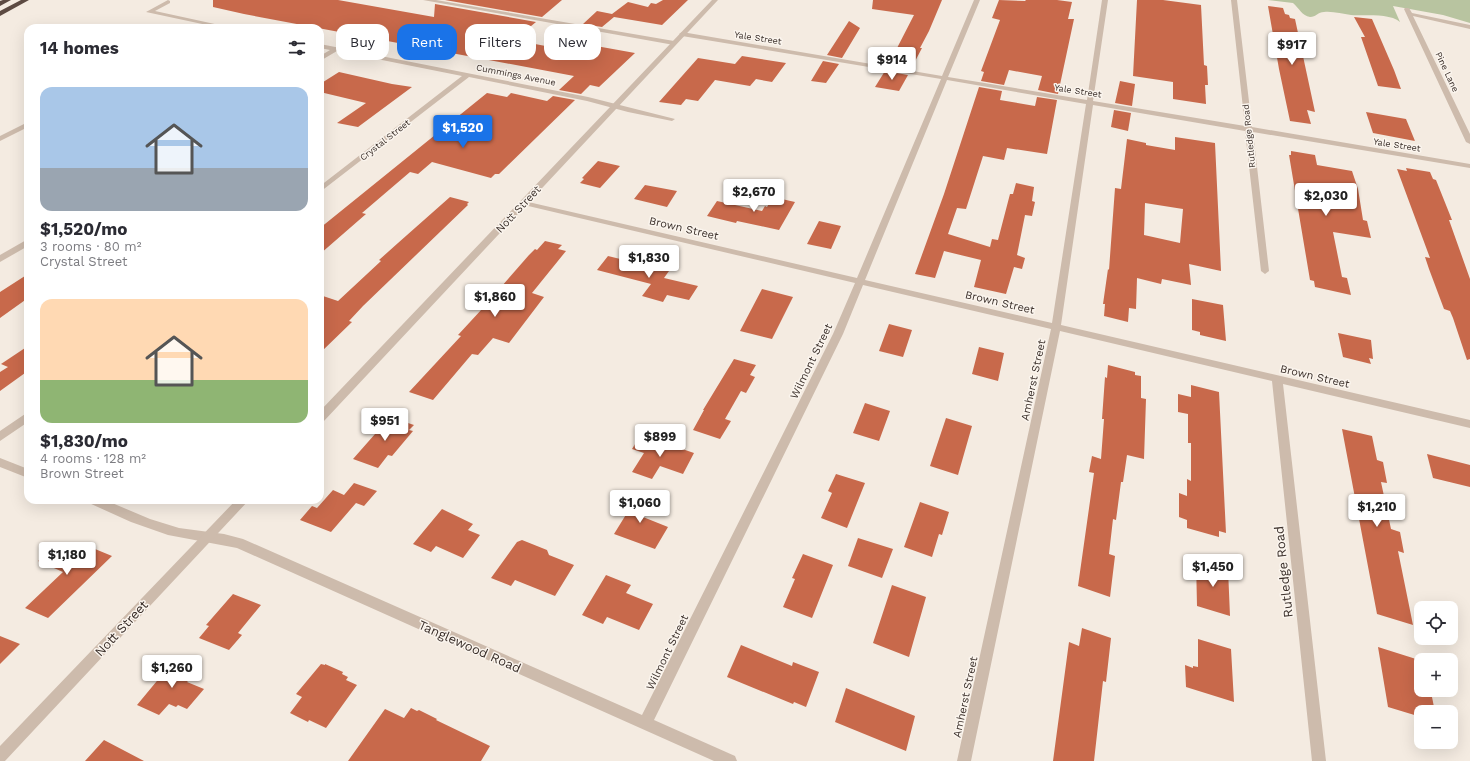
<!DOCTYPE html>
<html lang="en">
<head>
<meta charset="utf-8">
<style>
  :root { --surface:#fff; --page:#f7f7f7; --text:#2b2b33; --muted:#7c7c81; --accent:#1a73e8 }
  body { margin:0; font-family:"Work Sans",sans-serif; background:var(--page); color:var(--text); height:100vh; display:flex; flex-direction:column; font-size:15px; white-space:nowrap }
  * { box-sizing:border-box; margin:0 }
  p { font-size:13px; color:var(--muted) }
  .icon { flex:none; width:22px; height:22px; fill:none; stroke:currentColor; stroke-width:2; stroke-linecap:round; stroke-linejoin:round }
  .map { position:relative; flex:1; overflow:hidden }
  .side { position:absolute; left:24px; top:24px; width:300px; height:480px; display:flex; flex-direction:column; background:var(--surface); border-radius:12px; box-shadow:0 4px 16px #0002 }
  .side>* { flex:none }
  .banner { position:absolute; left:336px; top:24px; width:380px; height:36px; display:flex; gap:8px }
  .fabs { position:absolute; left:1414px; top:601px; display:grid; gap:8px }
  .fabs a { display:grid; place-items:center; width:44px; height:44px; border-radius:8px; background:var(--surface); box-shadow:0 4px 16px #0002; font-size:20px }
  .price { position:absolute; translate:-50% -34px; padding:0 9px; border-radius:4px; background:#fff; color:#222; font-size:13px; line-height:26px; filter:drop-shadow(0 1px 2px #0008) }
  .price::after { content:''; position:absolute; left:50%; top:24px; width:12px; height:9px; margin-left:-6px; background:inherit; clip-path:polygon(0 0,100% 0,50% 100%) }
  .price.current { background:var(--accent); color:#fff }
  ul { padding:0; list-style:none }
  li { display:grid; align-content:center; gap:8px; height:212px; padding:0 16px }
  li span { display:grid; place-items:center; height:124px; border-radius:12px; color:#555 }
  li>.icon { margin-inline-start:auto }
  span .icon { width:72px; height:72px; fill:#fffc; stroke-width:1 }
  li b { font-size:17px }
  h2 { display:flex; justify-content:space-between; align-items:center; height:48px; padding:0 16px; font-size:17px }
  .pill { padding:0 14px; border-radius:12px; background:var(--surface); box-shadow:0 4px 16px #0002; font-size:14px; line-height:36px }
  .pill.current { background:var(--accent); color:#fff }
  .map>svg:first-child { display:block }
  .green { fill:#b8c4a0 }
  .building { fill:#c8694b; fill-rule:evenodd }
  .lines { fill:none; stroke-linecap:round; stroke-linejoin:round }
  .minor { fill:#cdbbac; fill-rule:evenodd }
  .tertiary { fill:#cdbbac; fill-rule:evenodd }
  .motorway { fill:#5c4a42; fill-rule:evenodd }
  .labels { text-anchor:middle; stroke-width:3; stroke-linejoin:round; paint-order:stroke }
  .far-street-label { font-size:9px; fill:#3b302b; stroke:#fbf5ee }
  .street-label { font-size:11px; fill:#3b302b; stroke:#fbf5ee }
  .near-street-label { font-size:13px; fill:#3b302b; stroke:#fbf5ee }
</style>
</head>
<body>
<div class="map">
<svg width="1470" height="761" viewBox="0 0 1470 761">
  <rect width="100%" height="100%" fill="#f4ebe1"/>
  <path class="green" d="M1268 0H1470V23L1443 15 1393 6 1400 22C1390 13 1365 16 1351 15 1342 14 1333 11 1324 12 1318 12 1316 17 1310 17 1302 16 1299 8 1293 3Z"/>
  <path class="building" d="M213 0H338L434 17 435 4 536 22 514 40 556 48 577 29 597 33 585 44 635 53 599 87 590 85 581 94 559 90 574 76 244 14 213 7Z
    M445 0H562L542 17Z
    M663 0H688L662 25 614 17 602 27 583 24 597 11 612 14 628 2 648 7 651 3 656 4Z
    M873 0H942L929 31 920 48H922L911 69 889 65 898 51 896 50 914 15 872 9Z
    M999 0 1025 1 1026 0H1057L1072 2 1068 19H1074L1058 94 1038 90 1042 76 1009 70 1004 85 981 81 984 72 981 71 1000 20 992 18Z
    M1137 0H1163L1201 5 1204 65 1207 66 1208 85H1205L1206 104 1173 99V82L1133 76Z
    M1268 6 1283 8 1285 14 1289 15 1290 18 1295 19 1315 112 1307 110 1311 124 1290 121 1279 69Z
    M1354 17 1372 19 1394 70 1401 89 1378 86 1361 37H1365Z
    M849 21 860 28 842 58 827 55Z
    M742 56 786 63 772 82 756 79 750 86 715 80 698 101 686 99 681 105 659 102 698 58 735 64Z
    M823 61 839 64 826 83 811 81Z
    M885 71 908 75 899 91 875 87Z
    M339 72 392 84 412 87 358 127 337 123 366 103 320 92V84Z
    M1120 81 1135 84 1132 106 1115 103Z
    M979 87 1002 91 1000 100 1035 106 1037 97 1057 100 1047 154 1007 148 1004 160 983 156 966 209 957 208 948 234 990 247 992 239 998 240 1010 194H1013L1016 183 1034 187 1032 201 1035 202 1032 216 1025 215 1017 255 1025 258 1022 269 1014 267 1006 294 974 287 981 260 944 251 935 278 915 274 944 194Z
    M487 93 507 97 511 93 547 101 553 96 575 100 499 174H495L491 178 432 162 418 174 410 172 362 213 366 214 320 254V228Z
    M1114 110 1131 113 1128 131 1111 127Z
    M1366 112 1406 119 1415 141 1373 133Z
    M1175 137 1215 143 1221 271 1189 264 1191 285 1162 279 1161 284 1137 278 1136 309 1129 308 1128 322 1104 316 1105 304H1103L1108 269 1109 270 1115 188 1121 189 1127 139 1146 143V145L1175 150ZM1145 203 1183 209 1180 243 1144 235Z
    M1291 151 1315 155 1317 165 1352 171 1358 189 1363 220 1367 221 1371 238 1333 232 1342 277 1347 278 1351 295 1315 287 1314 281 1310 280 1289 155H1291Z
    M598 161 620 166 600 188 580 183 584 179 582 178Z
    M1406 168 1430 172 1433 179 1436 180 1452 220H1449L1470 279V359L1467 360 1453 318 1450 311 1444 309 1429 269 1425 257 1430 258 1397 169 1407 171Z
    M645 185 677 191 667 207 634 199Z
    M450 197 469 202 467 204 468 205 363 306 349 321 352 322 320 353V295L338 301 381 261 379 260 398 243Z
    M773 197 795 202 779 230 737 221 736 223 707 216 717 201 762 211 765 206 767 207Z
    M819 221 841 226 831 249 807 244Z
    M545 241 562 245 558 249 566 251 532 293 544 297 509 343 493 338 478 355 472 354 433 400 409 392 461 336 458 335 482 309 479 308 492 293 495 294 529 255 535 249 537 250Z
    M608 256 669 271 664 278 698 286 689 300 667 295 663 302 642 296 651 284 597 270Z
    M28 274V298L0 318V292Z
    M762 289 793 297 772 339 740 331Z
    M1192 299 1223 305 1226 341 1200 335V332L1192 330Z
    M889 324 912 330 903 357 879 351Z
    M1338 333 1371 340 1373 359 1369 358 1371 364 1343 357Z
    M28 346V374L25 373 0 391V372L8 367 1 364Z
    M979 347 1004 353 998 381 972 374Z
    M734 359 756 365 750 375 755 377 746 393 741 391 725 419 731 421 720 439 693 430 704 410H703Z
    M1108 365 1135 372V375L1141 376V398L1146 399 1144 459 1127 455 1123 482H1121L1116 520 1113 519 1109 554 1115 556 1110 597 1078 586 1094 473 1089 472 1092 456 1101 459 1104 419H1102L1105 377 1107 378Z
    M1191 385 1219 392 1226 533 1219 531V537L1187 528V520L1179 517V493L1187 496V479L1191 481V443H1188V414L1178 412V394L1191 397Z
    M865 403 890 411 879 441 853 433Z
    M390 417 414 425 409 430 413 431 392 456 388 455 378 468 353 459Z
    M946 418 972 426 958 475 930 466Z
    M1342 429 1372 436 1377 460 1383 462 1387 483 1381 482 1391 529 1400 532 1404 553 1398 551 1413 625 1377 614Z
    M640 436 652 441 653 439 694 453 683 474 660 466 652 479 632 472 644 453 632 449Z
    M1427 454 1470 465V487L1433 478Z
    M836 474 865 483 847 528 821 518 832 493 828 491Z
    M354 483 377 491 364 506 356 503 331 532 300 520 312 506 317 508 333 490 344 495Z
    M629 495 651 503 643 517 668 527 655 549 614 534 627 513 620 510Z
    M920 502 949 512 942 535 939 534 932 557 904 547Z
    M442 509 473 524 468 530 480 535 463 558 436 546 431 552 413 544Z
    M858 538 893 549 882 578 848 566Z
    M522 540 547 550 549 555 574 565 555 596 515 580 511 586 491 578 517 542Z
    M78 542 112 556 48 618 25 608 63 572 38 561 51 549 64 554Z
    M803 554 833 565 812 618 783 607 795 579 792 578Z
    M1196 560 1228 569 1230 616 1197 606Z
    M606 575 631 585 626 593 653 604 639 630 607 617 603 624 582 615Z
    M892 585 926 597 909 657 873 643Z
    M233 594 261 605 238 633 242 635 229 650 199 638 209 626 206 625Z
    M1082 628 1111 638 1106 682 1103 681 1094 761H1053L1069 642 1079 646Z
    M0 636 20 644 0 664Z
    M1198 639 1231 649 1234 702 1186 687 1185 665 1193 668V666L1198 667Z
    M741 645 792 666 793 662 819 672 806 707 794 702 793 704 727 677Z
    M1378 647 1416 659 1421 690 1423 695 1432 697 1435 712H1421V717L1388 707Z
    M178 660 199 669 187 682 204 689 187 709 178 705 176 707 169 704 159 715 137 705 166 670 168 671Z
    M321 664 325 665V664L343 672 342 674 348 677 346 680 357 685 326 728 309 720 308 722 290 713 302 697 296 694Z
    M846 688 915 716 906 751 835 722Z
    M411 708 417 711 419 710 437 719 436 720 490 746 481 761H348L385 709 404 718Z
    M104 740 144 761H85Z"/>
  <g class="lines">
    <path class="minor" d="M168 0 170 1V3L155 11 233 28H221L146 12Z
      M423 0H436L674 41 677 43 674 45Z
      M974 0H980L948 77 1087 100 1102 0H1108L1093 101 1245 126 1231 0H1237L1252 127 1470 164V168L1253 132 1269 271 1265 274 1261 271 1245 131 1093 105 1061 325 1470 420V428L1283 384 1326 761H1312L1272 381 1060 331 971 761H957L1051 329 863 285 843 334 654 720 735 756 737 761H714L237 548 168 535 131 522 89 503 87 500H105L150 519 179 528 224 534 243 539 642 715 833 334 855 283 524 205 520 203 524 201 857 278 941 79 682 36 679 34 682 32 942 76ZM947 80 1086 104 1052 323 865 280Z
      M1405 8H1409L1412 13 1470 25V29L1413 16 1470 134V144L1466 142 1404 9Z
      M320 44 588 97 675 119 672 121 628 112 587 101 469 77 320 192V186L462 76 337 51 320 61V56L330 50 320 48Z
      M28 122V127L0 141V136Z
      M28 239V246L0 262V255Z
      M28 412V422L0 441V431Z
      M0 458 28 469V478L0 467Z"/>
    <path class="tertiary" d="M712 0H718L324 421 320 422V411Z
      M236 500H249L5 761H0V746Z"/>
    <path class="motorway" d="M3 0H11L0 6V1Z
      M21 0H29L0 16V11Z"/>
  </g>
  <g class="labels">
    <g class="far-street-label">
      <text transform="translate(758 38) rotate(9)" y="3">Yale Street</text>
      <text transform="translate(1447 72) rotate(65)" y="3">Pine Lane</text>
      <text transform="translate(516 75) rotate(11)" y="3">Cummings Avenue</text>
      <text transform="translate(1078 91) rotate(9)" y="3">Yale Street</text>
      <text transform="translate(1249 136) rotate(-96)" y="3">Rutledge Road</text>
      <text transform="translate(385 140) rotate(-38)" y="3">Crystal Street</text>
      <text transform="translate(1397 145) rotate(9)" y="3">Yale Street</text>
    </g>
    <g class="street-label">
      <text transform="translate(518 209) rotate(-47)" y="4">Nott Street</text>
      <text transform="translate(684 228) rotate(13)" y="4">Brown Street</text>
      <text transform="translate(1000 302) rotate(13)" y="4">Brown Street</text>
      <text transform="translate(811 361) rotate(-64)" y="4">Wilmont Street</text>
      <text transform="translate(1315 376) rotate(13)" y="4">Brown Street</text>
      <text transform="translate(1033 380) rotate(-78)" y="4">Amherst Street</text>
      <text transform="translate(667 652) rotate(-64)" y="4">Wilmont Street</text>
      <text transform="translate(965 697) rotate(-78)" y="4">Amherst Street</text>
    </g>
    <g class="near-street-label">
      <text transform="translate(1283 572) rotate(-96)" y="5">Rutledge Road</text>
      <text transform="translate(121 628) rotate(-47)" y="5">Nott Street</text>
      <text transform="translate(470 646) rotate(24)" y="5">Tanglewood Road</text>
    </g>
  </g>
</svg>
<div class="fabs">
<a><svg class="icon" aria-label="locate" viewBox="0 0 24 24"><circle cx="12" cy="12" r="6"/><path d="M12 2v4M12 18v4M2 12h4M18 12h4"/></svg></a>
<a>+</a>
<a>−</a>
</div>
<b class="price" style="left:1292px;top:66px">$917</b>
<b class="price" style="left:892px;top:81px">$914</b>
<b class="price current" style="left:463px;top:149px">$1,520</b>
<b class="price" style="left:754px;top:213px">$2,670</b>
<b class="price" style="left:1326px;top:217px">$2,030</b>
<b class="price" style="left:649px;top:279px">$1,830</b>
<b class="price" style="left:495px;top:318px">$1,860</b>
<b class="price" style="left:385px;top:442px">$951</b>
<b class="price" style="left:660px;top:458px">$899</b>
<b class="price" style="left:640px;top:524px">$1,060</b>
<b class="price" style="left:1377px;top:528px">$1,210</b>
<b class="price" style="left:67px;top:576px">$1,180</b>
<b class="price" style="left:1213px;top:588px">$1,450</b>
<b class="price" style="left:172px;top:689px">$1,260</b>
<div class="banner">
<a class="pill">Buy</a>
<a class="pill current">Rent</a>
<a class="pill">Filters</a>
<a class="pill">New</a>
</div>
<section class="side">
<h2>14 homes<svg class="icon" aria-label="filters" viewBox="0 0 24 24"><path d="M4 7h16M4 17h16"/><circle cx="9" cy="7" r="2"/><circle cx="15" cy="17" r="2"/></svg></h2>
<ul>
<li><span style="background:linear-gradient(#a9c7e8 65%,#9aa5b1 0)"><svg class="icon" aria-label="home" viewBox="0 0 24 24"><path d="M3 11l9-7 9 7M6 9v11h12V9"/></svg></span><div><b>$1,520/mo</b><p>3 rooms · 80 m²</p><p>Crystal Street</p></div></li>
<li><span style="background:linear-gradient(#ffd9b3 65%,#8fb573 0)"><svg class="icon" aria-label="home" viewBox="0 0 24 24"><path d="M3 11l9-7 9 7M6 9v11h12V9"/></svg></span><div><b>$1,830/mo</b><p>4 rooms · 128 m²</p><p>Brown Street</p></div></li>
</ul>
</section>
</div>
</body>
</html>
